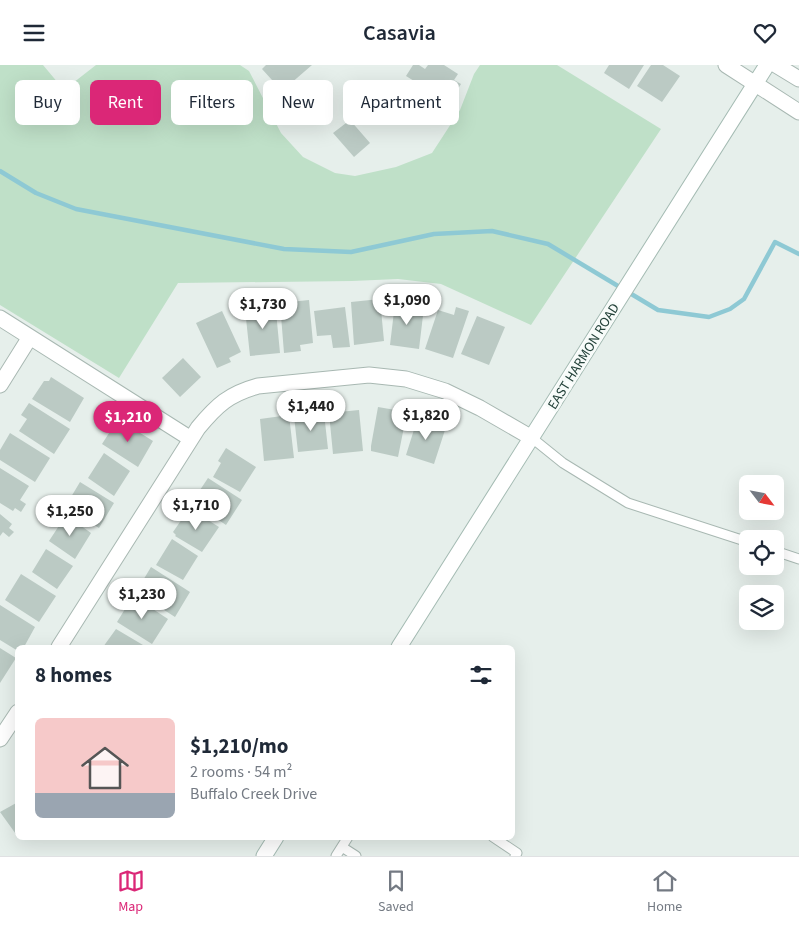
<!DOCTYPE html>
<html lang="en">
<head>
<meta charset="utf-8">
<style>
  :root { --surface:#fff; --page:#f2f2f3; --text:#1f2937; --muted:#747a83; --line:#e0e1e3; --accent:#db2777 }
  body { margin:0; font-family:"Source Sans 3",sans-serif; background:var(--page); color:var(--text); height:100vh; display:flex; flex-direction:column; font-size:19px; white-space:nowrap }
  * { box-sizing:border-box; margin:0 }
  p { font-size:16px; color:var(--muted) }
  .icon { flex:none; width:28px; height:28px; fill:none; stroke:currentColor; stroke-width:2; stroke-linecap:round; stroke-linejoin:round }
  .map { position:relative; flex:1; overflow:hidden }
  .panel { position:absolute; left:15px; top:580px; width:500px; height:195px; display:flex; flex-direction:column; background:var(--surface); border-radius:8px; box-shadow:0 5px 20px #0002 }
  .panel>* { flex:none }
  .guide { position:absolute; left:15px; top:15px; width:500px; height:45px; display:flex; gap:10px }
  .needle { width:32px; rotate:122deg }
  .buttons { position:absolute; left:739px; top:410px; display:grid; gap:10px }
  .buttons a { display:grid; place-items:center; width:45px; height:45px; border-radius:8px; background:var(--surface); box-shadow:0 5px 20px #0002; font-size:25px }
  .price { position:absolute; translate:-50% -42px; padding:0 11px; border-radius:18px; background:#fff; color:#222; font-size:16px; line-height:32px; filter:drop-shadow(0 1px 2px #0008) }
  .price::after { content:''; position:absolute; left:50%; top:30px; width:15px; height:11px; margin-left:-8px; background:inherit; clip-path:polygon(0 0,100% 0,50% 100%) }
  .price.on { background:var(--accent); color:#fff }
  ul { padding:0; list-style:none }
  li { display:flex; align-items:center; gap:15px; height:125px; padding:0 20px }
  li span { display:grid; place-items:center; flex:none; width:140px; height:100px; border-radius:8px; color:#555 }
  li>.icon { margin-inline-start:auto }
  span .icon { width:60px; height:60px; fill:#fffc; stroke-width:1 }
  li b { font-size:21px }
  h2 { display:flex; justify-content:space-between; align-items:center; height:60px; padding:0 20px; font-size:21px }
  .tag { padding:0 18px; border-radius:8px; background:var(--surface); box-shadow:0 5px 20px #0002; font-size:18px; line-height:45px }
  .tag.on { background:var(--accent); color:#fff }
  header { display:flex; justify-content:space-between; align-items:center; height:65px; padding:0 20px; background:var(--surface); font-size:22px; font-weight:600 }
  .tabs { display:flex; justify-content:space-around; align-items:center; height:70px; border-top:1px solid var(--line); background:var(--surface); font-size:14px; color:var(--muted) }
  .tabs a { display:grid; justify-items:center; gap:2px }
  .tabs .on { color:var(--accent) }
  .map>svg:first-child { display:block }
  .green { fill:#bfe0c8 }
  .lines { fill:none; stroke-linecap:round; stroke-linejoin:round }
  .stream { stroke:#8ec9d4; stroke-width:4.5 }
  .building { fill:#bbcac4 }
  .service-casing { stroke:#a8b8b2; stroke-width:11 }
  .minor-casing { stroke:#a8b8b2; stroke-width:17 }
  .secondary-casing { stroke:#a4bbb3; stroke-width:17 }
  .service { stroke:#fff; stroke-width:9 }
  .minor { stroke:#fff; stroke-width:15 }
  .secondary { stroke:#fff; stroke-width:15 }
  .labels { text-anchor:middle; stroke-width:5; stroke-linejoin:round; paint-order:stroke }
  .street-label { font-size:14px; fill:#24423a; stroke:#f7fbf9 }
</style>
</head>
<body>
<header><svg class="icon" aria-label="menu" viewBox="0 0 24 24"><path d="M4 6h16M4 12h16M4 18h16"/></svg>Casavia<svg class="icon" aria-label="heart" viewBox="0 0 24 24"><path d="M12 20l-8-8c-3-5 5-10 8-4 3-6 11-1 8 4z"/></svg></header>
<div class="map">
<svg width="799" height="791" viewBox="0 0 799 791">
  <rect width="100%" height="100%" fill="#e6efeb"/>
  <path class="green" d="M0 0H43L64 25 96 0H240L249 6 281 68 303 92 335 108 355 111 396 102 432 88 460 45 474 9 480 0H557L661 64 531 260 441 219 398 214 352 216 178 218 119 313 0 240Z"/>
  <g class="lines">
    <path class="stream" d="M0 106 36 128 76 144 284 184 351 187 434 169 492 166 548 179 658 245 709 252 730 244 744 234 775 177 799 189"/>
  </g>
  <path class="building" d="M266 0H312L282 26 262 4Z
    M413 0H419L425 4 428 0H444L458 9 454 15 461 19 456 27 450 23 443 34 406 11Z
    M609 0H644L629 24 604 8Z
    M651 0H663L680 11 662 37 637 21Z
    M350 55 370 78 354 92 333 68Z
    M380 234 384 276 354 280 351 237Z
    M309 235 313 278 300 280 301 286 284 288 280 238Z
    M275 236 280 288 250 291 245 244 265 242V237Z
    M395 238 424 242 419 284 390 280Z
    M345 242 350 282 333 283 331 270 317 271 314 246Z
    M456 242 469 246 453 293 425 284 438 245 454 250Z
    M222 246 241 287 229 293 231 297 217 303 196 258Z
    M477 251 505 262 489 300 461 289Z
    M183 293 201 312 180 332 162 313Z
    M51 312 84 333 70 357 32 334 44 316H49Z
    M29 338 70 364 54 389 19 366 27 354 21 350Z
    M378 342 407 347 398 392 371 386V381Z
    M359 345 363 386 333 389 329 348Z
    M324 348 328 384 298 387 294 351Z
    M289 350 294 393 264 396 260 354Z
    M418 352 434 356 433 359 445 365 434 399 406 390Z
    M118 354 153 376 138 402 102 379Z
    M10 368 50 393 35 417 0 395V385Z
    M226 383 256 402 240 427 213 412 221 398 218 396Z
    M104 388 130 406 114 431 88 413Z
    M0 403 29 421 20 435 26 439 21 447 15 443 13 446 0 438Z
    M208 413 242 435 226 460 192 437Z
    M80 417 114 438 99 463 65 442Z
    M192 445 219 462 202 487 175 471 176 470 173 467 182 454 185 456Z
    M0 449 12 459 9 463 14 467 9 472 3 467 0 471Z
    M66 450 91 468 75 494 49 476Z
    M172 474 198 491 183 515 156 500Z
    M46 484 73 501 57 524 32 507Z
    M151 502 190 527 175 552 136 527Z
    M21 509 56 531 39 557 5 535Z
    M133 531 168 554 152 579 117 557Z
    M0 540 35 562 24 582H18V586L0 575Z
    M116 564 143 580 141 582H103Z
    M0 583 16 593 0 618Z
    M18 737V772L0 747Z"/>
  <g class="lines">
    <g class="service-casing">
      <path id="service" d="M532 373 563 398 628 438 748 477
        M775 486 799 494
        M493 772 517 788 515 791
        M342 782 356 791
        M336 791 348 772"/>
    </g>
    <g class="minor-casing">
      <path id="minor" d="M726 0 799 47
        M776 0 799 14
        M0 253 191 374
        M0 320 30 272
        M59 582 198 363C217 340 229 329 258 321L369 310 406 314 445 326 480 343 532 373
        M0 674 18 647"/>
    </g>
    <g class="secondary-casing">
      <path id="secondary" d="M399 582 767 0
        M264 791 276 772"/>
    </g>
    <use href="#service" class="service"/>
    <use href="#minor" class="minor"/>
    <use href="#secondary" class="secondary"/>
  </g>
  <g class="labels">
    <g class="street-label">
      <text transform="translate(583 291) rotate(-58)" y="5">EAST HARMON ROAD</text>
    </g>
  </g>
</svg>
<div class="buttons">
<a><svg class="needle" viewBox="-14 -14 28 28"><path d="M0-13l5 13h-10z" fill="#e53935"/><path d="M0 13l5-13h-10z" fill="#747a83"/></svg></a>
<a><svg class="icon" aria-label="locate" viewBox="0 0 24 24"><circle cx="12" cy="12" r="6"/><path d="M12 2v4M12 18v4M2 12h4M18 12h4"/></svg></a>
<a><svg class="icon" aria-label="layers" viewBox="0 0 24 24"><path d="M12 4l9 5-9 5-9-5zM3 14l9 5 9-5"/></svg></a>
</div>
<b class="price" style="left:407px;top:261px">$1,090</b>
<b class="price" style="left:263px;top:265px">$1,730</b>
<b class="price" style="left:311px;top:367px">$1,440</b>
<b class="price" style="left:426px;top:376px">$1,820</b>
<b class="price on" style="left:128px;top:378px">$1,210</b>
<b class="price" style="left:196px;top:466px">$1,710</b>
<b class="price" style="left:70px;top:472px">$1,250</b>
<b class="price" style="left:142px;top:555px">$1,230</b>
<div class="guide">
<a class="tag">Buy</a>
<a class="tag on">Rent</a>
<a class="tag">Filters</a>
<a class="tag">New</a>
<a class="tag">Apartment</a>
</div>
<section class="panel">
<h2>8 homes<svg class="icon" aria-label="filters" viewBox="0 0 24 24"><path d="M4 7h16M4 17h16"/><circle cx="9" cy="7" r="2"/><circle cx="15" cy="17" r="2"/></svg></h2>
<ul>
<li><span style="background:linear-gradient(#f6c9c9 75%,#9aa5b1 0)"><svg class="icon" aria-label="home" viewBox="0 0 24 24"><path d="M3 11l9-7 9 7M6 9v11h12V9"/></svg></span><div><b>$1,210/mo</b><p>2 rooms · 54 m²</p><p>Buffalo Creek Drive</p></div></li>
</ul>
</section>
</div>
<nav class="tabs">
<a class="on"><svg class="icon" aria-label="map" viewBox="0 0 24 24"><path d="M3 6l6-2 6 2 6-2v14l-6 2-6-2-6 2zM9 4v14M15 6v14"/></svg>Map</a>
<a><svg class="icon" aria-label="saved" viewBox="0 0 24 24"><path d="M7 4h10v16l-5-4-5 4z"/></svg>Saved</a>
<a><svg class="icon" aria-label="home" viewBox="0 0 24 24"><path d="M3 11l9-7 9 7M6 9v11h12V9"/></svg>Home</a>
</nav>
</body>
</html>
